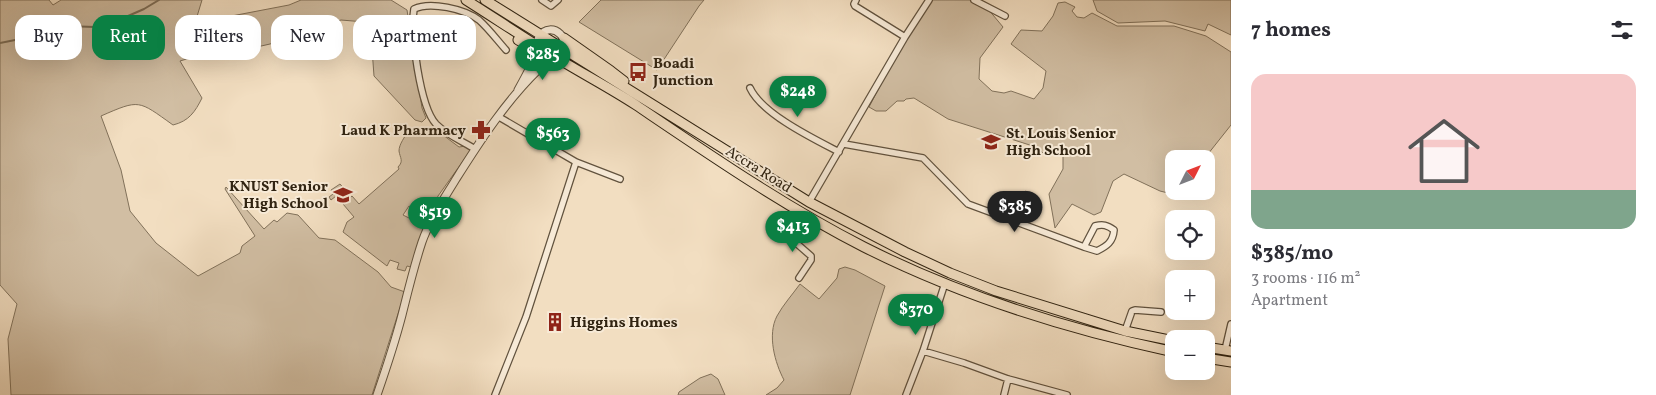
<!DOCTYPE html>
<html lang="en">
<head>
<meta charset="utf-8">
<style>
  :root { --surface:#fff; --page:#f7f7f7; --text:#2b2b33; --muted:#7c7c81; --accent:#0b8043 }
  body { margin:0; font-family:Vollkorn,serif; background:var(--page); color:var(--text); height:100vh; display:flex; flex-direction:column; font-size:19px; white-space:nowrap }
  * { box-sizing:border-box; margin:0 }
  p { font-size:16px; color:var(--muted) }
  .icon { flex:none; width:28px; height:28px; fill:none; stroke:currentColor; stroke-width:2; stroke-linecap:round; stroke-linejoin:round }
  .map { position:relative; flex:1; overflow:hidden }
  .drawer { display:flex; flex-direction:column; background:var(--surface); width:425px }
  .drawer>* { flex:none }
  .banner { position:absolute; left:15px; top:15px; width:475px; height:45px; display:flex; gap:10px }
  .needle { width:32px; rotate:48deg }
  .fabs { position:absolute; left:1165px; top:150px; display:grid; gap:10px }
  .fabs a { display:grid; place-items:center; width:50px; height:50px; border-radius:10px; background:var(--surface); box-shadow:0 5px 20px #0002; font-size:25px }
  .price { position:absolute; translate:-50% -42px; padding:0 11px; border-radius:18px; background:var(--accent); color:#fff; font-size:16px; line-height:32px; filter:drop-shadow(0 1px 2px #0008) }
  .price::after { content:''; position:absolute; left:50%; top:30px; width:15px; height:11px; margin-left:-8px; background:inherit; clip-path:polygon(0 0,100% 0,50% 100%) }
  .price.current { background:#222; color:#fff }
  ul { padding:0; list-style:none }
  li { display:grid; align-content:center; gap:10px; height:265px; padding:0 20px }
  li span { display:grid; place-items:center; height:155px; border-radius:15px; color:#555 }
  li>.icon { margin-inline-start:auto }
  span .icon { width:90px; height:90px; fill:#fffc; stroke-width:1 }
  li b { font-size:21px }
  h2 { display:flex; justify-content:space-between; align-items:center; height:60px; padding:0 20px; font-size:21px }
  .chip { padding:0 18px; border-radius:15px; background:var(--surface); box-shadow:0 5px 20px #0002; font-size:18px; line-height:45px }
  .chip.current { background:var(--accent); color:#fff }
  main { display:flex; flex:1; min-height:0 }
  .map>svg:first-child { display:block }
  .green { fill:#d1bea3; stroke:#81715a; fill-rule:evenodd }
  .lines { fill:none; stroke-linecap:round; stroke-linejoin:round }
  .stream { stroke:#7d6e58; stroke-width:2 }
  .minor-casing { stroke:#61523e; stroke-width:8 }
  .tertiary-casing { stroke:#61523e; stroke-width:9 }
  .trunk-casing { stroke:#312412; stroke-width:11 }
  .minor { stroke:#f7ead7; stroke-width:5.5 }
  .tertiary { stroke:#f7ead7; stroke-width:7 }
  .trunk { stroke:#f2dec1; stroke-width:9 }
  .labels { text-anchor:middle; stroke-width:4; stroke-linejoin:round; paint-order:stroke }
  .poi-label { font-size:15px; font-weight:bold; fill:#312412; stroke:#f7ead7; text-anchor:start }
  .street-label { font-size:15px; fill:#312412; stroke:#f7ead7 }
</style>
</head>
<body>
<main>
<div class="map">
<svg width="1231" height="395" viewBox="0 0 1231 395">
  <rect width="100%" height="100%" fill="#f2dec1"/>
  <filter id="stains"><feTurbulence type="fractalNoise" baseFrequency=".004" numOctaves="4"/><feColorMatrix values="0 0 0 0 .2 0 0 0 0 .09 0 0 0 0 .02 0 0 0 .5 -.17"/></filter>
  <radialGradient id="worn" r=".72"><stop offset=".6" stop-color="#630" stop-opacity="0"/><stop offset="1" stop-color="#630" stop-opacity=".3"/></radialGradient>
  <path class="green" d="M0 0H49L53 5 61 0H202L195 23 289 5 301 0H391L407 10 422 108 426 118 422 122 415 120 374 76 371 35 365 22 341 20 270 44 226 54H203L180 61 202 98C195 112 189 121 173 125 138 100 140 99 101 116L121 170 130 211 156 243 198 276 240 253 242 246 255 236 225 189 226 187 264 229 274 220 277 222 287 213 298 215 319 238 335 240 378 272 391 287 405 292 372 395H11L8 339 17 304 0 285Z
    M601 0H704L699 6 657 70 579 22Z
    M931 0H970L988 9 1003 27 980 58 979 79 992 91 1004 93 1011 91 1034 99 1043 88 1046 71 1011 44 1021 30 1042 31 1053 16 1058 3 1065 2 1075 7 1072 11 1077 17 1084 18 1092 13 1117 26H1174L1206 36 1231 52V125L1204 159H1174V191L1172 194 1160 191 1124 174 1113 181 1101 212 1094 215 1072 204 1055 228 1049 194 1063 169V156L1050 149 1043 153 1036 147 948 119 914 98 906 99 904 101H897L886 111H876L869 107 890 67Z
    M1093 0H1231V35L1208 24 1205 31 1165 21 1118 23 1097 11Z
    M417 129 434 133 439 132 459 147 466 146 471 150 438 196 423 230 411 267 407 266 405 271 397 269 399 263 390 260 387 266 343 232 347 222 354 217 343 204 352 196 359 204 399 169 398 167C404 161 400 158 399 151 399 144 405 137 408 131ZM409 206 419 211 415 221 403 215Z
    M340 184 346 191 338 199 336 196 331 200 329 197 333 194 331 190Z
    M845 267 855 270 885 286 850 395H766L777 388 784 380C775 363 767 335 777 316 783 305 792 295 800 284L819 299 837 278 839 269Z
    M711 374 718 379 725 395H678L679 392 700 378Z"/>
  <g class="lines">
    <path class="stream" d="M0 43 25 38 65 26 95 27 112 23 144 9 159 0"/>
    <g class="minor-casing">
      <path id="minor" d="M542 0 551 6 558 0
        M856 0 854 4 855 6 905 37
        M974 0 1005 16
        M750 88C762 114 814 139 839 152
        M499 117 576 162 620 179
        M844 144 923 158 968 204 1084 247 1097 251C1107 246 1113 242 1114 230 1107 225 1103 224 1095 226L1084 247
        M475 149C462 141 447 135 436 124 420 107 410 32 414 9 430 1 465 9 479 20 489 29 497 40 506 50
        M809 202 905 37 929 0
        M1018 223 1017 217 1026 195
        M779 228 811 256V260L799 278
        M1125 331 1132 311 1135 310 1161 312
        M1225 350 1231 324
        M923 351 964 363 1008 379 1067 395
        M495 395 526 317 576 162
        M906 395 923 351 945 283
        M1004 395 1008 379"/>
    </g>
    <g class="tertiary-casing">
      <path id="tertiary" d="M377 395C386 369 395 342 402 315 408 291 414 266 422 242 430 219 444 199 456 179 480 141 506 101 538 70 544 64 552 63 558 58 577 41 551 18 539 37 535 45 535 55 532 63 528 72 523 81 518 90"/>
    </g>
    <g class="trunk-casing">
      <path id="trunk" d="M466 0C496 19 526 39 557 58 583 74 610 88 636 105 710 155 784 206 864 247 961 296 1067 329 1174 352
        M485 0 809 202 905 252 950 273 996 291 1125 331 1174 341
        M564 38 611 71 624 81
        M518 40 527 45 534 57
        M1206 347 1231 351
        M1206 358 1231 362"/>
    </g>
    <use href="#minor" class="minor"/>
    <use href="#tertiary" class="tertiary"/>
    <use href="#trunk" class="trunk"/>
  </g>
  <defs>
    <g id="bus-bare" transform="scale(1.5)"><path d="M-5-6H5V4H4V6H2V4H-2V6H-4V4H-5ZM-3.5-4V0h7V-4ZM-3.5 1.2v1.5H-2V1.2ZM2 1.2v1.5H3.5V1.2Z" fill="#8f2418" stroke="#f7ead7" stroke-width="2.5" paint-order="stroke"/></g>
    <g id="pharmacy-bare" transform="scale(1.5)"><path d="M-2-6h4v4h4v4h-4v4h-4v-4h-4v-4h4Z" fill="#8f2418" stroke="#f7ead7" stroke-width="2.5" paint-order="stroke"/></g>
    <g id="school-bare" transform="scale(1.5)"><path d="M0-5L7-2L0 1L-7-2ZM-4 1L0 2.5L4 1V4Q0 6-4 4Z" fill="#8f2418" stroke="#f7ead7" stroke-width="2.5" paint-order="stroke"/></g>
    <g id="building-bare" transform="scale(1.5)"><path d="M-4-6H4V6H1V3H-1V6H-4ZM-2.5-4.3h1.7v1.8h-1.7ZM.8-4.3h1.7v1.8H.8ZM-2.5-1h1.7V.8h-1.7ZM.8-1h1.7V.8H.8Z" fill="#8f2418" stroke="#f7ead7" stroke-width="2.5" paint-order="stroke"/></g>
  </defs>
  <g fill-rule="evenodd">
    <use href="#bus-bare" x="638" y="72"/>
    <use href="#pharmacy-bare" x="481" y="130"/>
    <use href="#school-bare" x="991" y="142"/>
    <use href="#school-bare" x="343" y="195"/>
    <use href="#building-bare" x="555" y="322"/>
  </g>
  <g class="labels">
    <g class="poi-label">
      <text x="653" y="68">Boadi<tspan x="653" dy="17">Junction</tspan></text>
      <text x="466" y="135" text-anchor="end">Laud K Pharmacy</text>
      <text x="1006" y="138">St. Louis Senior<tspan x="1006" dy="17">High School</tspan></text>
      <text x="328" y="191" text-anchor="end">KNUST Senior<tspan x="328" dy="17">High School</tspan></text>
      <text x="570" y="327">Higgins Homes</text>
    </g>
    <g class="street-label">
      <text transform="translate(759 169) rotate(32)" y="5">Accra Road</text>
    </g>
  </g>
  <rect width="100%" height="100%" filter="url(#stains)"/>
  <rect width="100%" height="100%" fill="url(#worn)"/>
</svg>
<div class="fabs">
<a><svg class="needle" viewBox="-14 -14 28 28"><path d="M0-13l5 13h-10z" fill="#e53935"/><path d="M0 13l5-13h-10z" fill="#7c7c81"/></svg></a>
<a><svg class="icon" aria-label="locate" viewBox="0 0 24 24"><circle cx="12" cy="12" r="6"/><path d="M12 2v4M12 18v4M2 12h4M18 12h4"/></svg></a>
<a>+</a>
<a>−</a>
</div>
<b class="price" style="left:543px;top:81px">$285</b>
<b class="price" style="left:798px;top:118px">$248</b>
<b class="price" style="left:553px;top:160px">$563</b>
<b class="price current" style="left:1015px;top:233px">$385</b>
<b class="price" style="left:435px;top:239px">$519</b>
<b class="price" style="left:793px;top:253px">$413</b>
<b class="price" style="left:916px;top:336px">$370</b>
<div class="banner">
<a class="chip">Buy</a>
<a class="chip current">Rent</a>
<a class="chip">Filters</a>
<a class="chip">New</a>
<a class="chip">Apartment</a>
</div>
</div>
<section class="drawer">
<h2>7 homes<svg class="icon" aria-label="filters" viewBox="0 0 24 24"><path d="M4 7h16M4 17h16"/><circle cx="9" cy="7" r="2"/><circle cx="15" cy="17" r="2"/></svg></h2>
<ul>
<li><span style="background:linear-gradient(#f6c9c9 75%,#7fa58c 0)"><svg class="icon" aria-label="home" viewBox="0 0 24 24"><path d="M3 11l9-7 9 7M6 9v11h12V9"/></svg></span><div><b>$385/mo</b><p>3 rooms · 116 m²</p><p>Apartment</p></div></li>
</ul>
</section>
</main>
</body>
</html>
